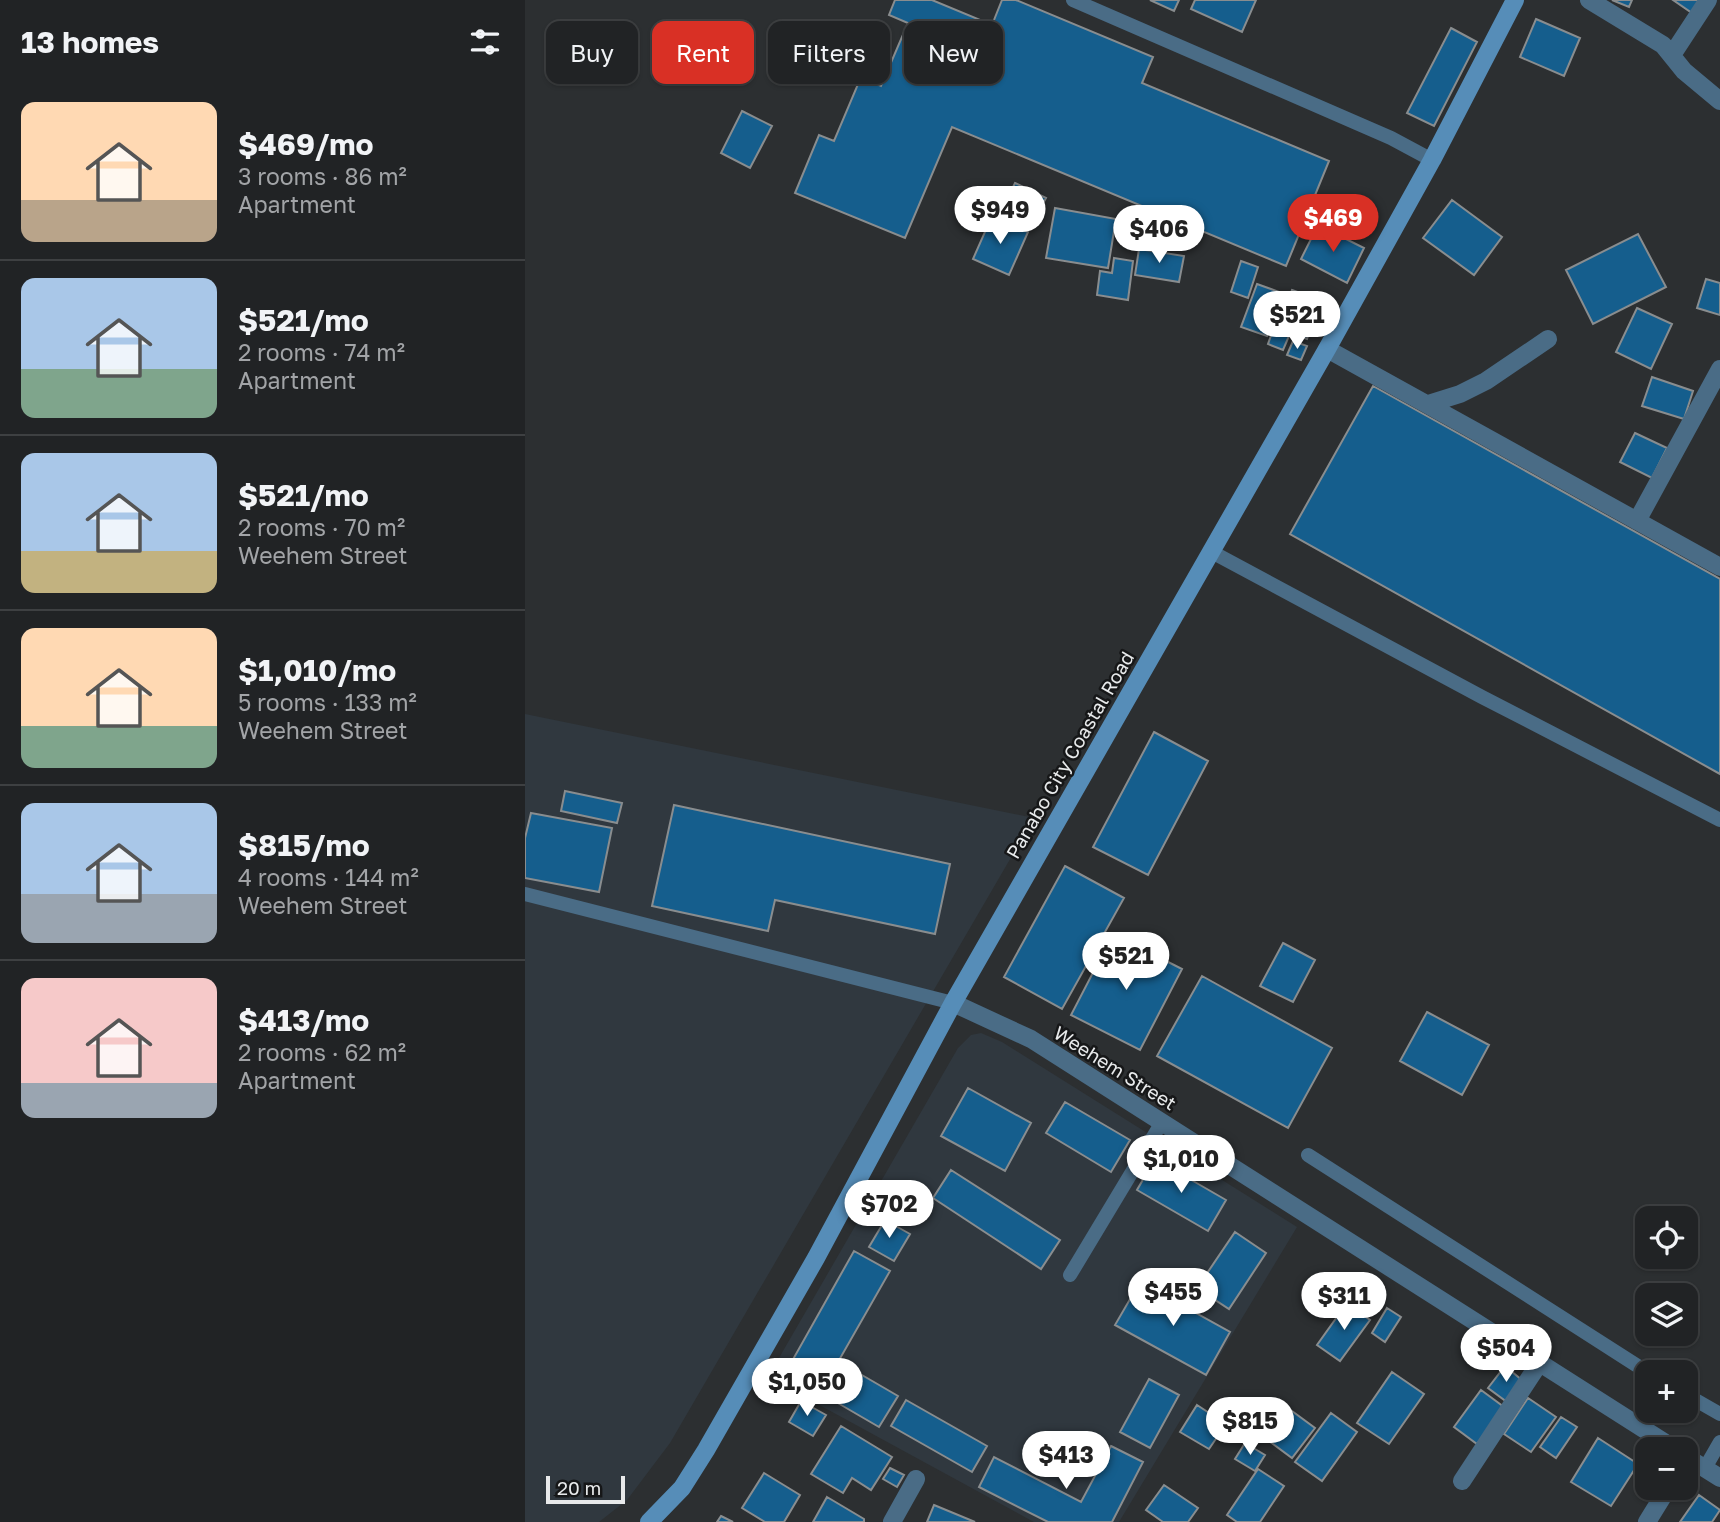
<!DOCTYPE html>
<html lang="en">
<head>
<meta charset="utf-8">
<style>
  :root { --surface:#212325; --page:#292b2d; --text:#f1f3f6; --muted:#a2a4a7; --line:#3e4042; --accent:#d93025 }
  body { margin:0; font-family:"Golos Text",sans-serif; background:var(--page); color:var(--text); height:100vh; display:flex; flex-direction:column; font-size:26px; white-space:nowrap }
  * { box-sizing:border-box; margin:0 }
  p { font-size:23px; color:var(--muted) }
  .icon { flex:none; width:38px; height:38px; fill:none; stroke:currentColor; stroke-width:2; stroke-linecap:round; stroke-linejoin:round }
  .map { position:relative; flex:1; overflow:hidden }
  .details { display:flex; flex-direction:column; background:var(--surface); width:525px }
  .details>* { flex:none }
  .banner { position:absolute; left:21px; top:21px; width:665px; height:63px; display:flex; gap:14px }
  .controls { position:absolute; left:1110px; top:1206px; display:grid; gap:14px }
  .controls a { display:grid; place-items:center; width:63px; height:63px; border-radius:14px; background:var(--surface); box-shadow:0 2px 5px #0004,0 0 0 2px var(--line); font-size:35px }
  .scale { position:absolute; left:21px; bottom:18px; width:79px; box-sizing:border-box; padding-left:7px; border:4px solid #e8eaeb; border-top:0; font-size:19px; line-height:24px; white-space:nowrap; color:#e8eaeb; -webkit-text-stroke:5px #161718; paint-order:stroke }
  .price { position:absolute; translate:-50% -60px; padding:0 16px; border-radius:24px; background:#fff; color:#222; font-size:23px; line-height:46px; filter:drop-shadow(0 2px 4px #0008) }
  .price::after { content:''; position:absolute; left:50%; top:42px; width:21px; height:16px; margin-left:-10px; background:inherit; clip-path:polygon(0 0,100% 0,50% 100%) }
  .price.active { background:var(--accent); color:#fff }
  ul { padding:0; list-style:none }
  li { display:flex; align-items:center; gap:21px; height:175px; padding:0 21px }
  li+li { border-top:2px solid var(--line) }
  li span { display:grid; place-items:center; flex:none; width:196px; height:140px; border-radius:14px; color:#555 }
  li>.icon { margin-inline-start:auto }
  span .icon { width:84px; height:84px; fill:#fffc; stroke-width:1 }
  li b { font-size:30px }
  h2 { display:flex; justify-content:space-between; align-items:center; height:84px; padding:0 21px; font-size:30px }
  .chip { padding:0 24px; border-radius:14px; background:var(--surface); box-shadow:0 2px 5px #0004,0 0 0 2px var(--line); font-size:24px; line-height:63px }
  .chip.active { background:var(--accent); color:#fff }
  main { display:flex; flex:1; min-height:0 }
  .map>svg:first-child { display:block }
  .built { fill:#30383f }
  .building { fill:#155e8d; stroke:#898d8f; stroke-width:2 }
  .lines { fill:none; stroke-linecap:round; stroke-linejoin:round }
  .service { stroke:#4a6c86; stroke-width:14 }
  .minor { stroke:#4a6c86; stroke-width:18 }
  .tertiary { stroke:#4a6c86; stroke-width:18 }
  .secondary { stroke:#568db8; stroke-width:18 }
  .labels { text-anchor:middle; stroke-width:5; stroke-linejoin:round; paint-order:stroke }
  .street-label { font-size:19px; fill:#e8eaeb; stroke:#161718 }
</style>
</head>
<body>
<main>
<section class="details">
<h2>13 homes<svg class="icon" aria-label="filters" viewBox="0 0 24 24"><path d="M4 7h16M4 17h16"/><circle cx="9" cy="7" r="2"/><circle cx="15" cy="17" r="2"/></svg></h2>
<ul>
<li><span style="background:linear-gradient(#ffd9b3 70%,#b9a48a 0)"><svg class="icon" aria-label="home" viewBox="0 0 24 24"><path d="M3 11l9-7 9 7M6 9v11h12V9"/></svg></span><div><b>$469/mo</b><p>3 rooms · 86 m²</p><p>Apartment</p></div></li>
<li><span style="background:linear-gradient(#a9c7e8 65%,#7fa58c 0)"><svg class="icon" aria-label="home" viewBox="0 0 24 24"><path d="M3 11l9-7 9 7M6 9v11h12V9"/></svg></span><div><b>$521/mo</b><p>2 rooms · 74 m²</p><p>Apartment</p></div></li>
<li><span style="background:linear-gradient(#a9c7e8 70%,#c2b280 0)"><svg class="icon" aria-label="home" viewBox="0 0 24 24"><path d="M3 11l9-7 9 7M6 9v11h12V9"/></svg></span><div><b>$521/mo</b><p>2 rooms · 70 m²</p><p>Weehem Street</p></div></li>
<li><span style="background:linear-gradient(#ffd9b3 70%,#7fa58c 0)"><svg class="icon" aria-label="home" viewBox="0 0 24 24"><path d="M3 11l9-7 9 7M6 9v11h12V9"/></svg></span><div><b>$1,010/mo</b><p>5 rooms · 133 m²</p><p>Weehem Street</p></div></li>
<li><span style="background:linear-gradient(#a9c7e8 65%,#9aa5b1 0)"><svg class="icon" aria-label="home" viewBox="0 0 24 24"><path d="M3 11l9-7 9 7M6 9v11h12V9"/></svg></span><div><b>$815/mo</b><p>4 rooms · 144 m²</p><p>Weehem Street</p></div></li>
<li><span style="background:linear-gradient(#f6c9c9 75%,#9aa5b1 0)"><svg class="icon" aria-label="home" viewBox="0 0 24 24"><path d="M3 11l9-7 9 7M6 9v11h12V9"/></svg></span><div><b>$413/mo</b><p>2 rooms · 62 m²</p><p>Apartment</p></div></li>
</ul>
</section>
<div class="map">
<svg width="1195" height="1522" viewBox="0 0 1195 1522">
  <rect width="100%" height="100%" fill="#2c2f31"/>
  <path class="built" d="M0 714 509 818 145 1443 102 1500 74 1522H0Z
    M456 1033 477 1042 772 1227 594 1522H509L243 1377 433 1048 446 1035Z"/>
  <path class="building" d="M370 0H407L467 25 477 0H491L628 57 617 83 804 161 761 266 427 127 380 238 270 193 294 135 309 141 336 77 356 86 383 23 364 15Z
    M625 0H654L649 11Z
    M670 0H731L717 32 666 9Z
    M1087 0H1107L1104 7Z
    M1148 0H1174L1167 13Z
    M1011 19 1055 38 1039 76 995 57Z
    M926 28 952 42 909 126 882 113Z
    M217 111 247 126 225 168 196 153Z
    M490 183 521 198 508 222 478 207Z
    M927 200 977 237 949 275 898 238Z
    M530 208 591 219 583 268 521 258Z
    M467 216 503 232 484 275 448 259Z
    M793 225 839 248 822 283 776 259Z
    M1113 234 1141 287 1068 324 1041 270Z
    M614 249 659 256 654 282 610 275Z
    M589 258 608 261 603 300 572 295 575 271 587 273Z
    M716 261 733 267 723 298 706 292Z
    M1181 279 1195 283V315L1172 308Z
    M732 284 757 293 742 336 716 327Z
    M767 290 795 300 782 339 754 329Z
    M1112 308 1147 324 1126 369 1091 352Z
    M748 330 764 336 758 350 743 344Z
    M768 341 782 346 776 360 762 355Z
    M1127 377 1168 391 1159 419 1117 406Z
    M848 386 1195 579V774L765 534Z
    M1110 433 1142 448 1127 478 1095 462Z
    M629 732 683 761 623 875 568 847Z
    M40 791 97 803 92 823 36 811Z
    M149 805 425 864 410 934 250 900 243 931 127 906Z
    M6 813 87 828 74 892 0 878V838Z
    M540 866 599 898 537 1009 479 977Z
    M588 934 657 969 615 1050 546 1015Z
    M758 943 790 960 768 1002 735 986Z
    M677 976 807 1048 763 1128 632 1056Z
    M902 1012 964 1045 937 1095 875 1061Z
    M443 1088 506 1123 480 1171 416 1136Z
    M540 1102 605 1140 586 1172 521 1133Z
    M630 1159 701 1200 683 1231 612 1190Z
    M426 1170 535 1240 516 1269 408 1198Z
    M360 1220 385 1234 369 1261 344 1247Z
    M710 1232 741 1253 704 1309 672 1288Z
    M329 1251 365 1271 297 1390 262 1370Z
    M615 1282 705 1332 681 1375 590 1325Z
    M822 1303 845 1320 815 1361 792 1345Z
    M862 1308 876 1317 860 1342 847 1333Z
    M318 1364 373 1396 354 1427 299 1395Z
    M980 1366 998 1381 982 1402 963 1388Z
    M867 1372 899 1394 864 1444 832 1423Z
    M624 1379 654 1395 625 1448 595 1432Z
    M956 1390 979 1407 952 1444 929 1427Z
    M1003 1398 1031 1417 1006 1452 979 1434Z
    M381 1400 462 1446 447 1472 366 1426Z
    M752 1400 790 1428 767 1458 729 1430Z
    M276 1401 301 1415 288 1436 264 1422Z
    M672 1405 701 1424 684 1449 655 1432Z
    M806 1413 832 1432 797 1481 770 1462Z
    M1036 1417 1052 1427 1031 1458 1015 1447Z
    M316 1426 367 1457 346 1490 327 1478 318 1493 286 1474Z
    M1073 1438 1113 1464 1086 1506 1046 1482Z
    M720 1443 740 1455 730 1471 710 1459Z
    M586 1446 618 1462 587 1522H523L454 1487 469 1457 556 1502Z
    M365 1468 379 1475 372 1487 358 1479Z
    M733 1469 759 1486 735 1522H712L702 1515Z
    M239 1473 275 1495 259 1522H240L217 1508Z
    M639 1485 673 1508 663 1522H638L621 1510Z
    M1174 1495 1195 1510 1187 1522H1155Z
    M302 1497 339 1519V1522H288Z
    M409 1505 450 1522H402Z
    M196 1516 208 1522H192Z"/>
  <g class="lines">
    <path class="service" d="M548 0 866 138 907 160
      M685 551 957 697 1195 820
      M0 894 428 1003
      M783 1155 1122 1372
      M545 1275 637 1122
      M1160 1394 1195 1414
      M1180 1468 1195 1442"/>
    <path class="minor" d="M1064 0 1138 45 1159 71 1195 101
      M1147 55 1183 0
      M802 349 1195 567
      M903 404 935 394 961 381 1023 339
      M1112 521 1195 369
      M937 1481 1015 1362
      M367 1522 391 1479
      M1122 1522 1143 1488"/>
    <path class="tertiary" d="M428 1003 506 1039 1150 1449
      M1160 1456 1195 1478"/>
    <path class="secondary" d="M124 1522 157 1488 181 1450 291 1258 428 1003 802 349 907 160 990 0"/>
  </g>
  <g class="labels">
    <g class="street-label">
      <text transform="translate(545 755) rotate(-60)" y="7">Panabo City Coastal Road</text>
      <text transform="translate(590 1068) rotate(32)" y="7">Weehem Street</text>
    </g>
  </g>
</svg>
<div class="controls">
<a><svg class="icon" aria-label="locate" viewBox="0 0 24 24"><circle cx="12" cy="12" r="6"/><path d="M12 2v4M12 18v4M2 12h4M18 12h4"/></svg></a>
<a><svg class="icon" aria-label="layers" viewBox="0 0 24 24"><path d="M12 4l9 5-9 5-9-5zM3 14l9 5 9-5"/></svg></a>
<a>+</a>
<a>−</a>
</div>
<div class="scale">20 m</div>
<b class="price" style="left:475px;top:246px">$949</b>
<b class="price active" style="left:808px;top:254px">$469</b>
<b class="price" style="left:634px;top:265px">$406</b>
<b class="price" style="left:772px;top:351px">$521</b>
<b class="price" style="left:601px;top:992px">$521</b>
<b class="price" style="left:656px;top:1195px">$1,010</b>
<b class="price" style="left:364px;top:1240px">$702</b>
<b class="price" style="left:648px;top:1328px">$455</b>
<b class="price" style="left:819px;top:1332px">$311</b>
<b class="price" style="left:981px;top:1384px">$504</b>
<b class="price" style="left:282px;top:1418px">$1,050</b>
<b class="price" style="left:725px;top:1457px">$815</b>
<b class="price" style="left:541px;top:1491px">$413</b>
<div class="banner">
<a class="chip">Buy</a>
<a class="chip active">Rent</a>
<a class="chip">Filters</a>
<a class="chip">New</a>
</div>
</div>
</main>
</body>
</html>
